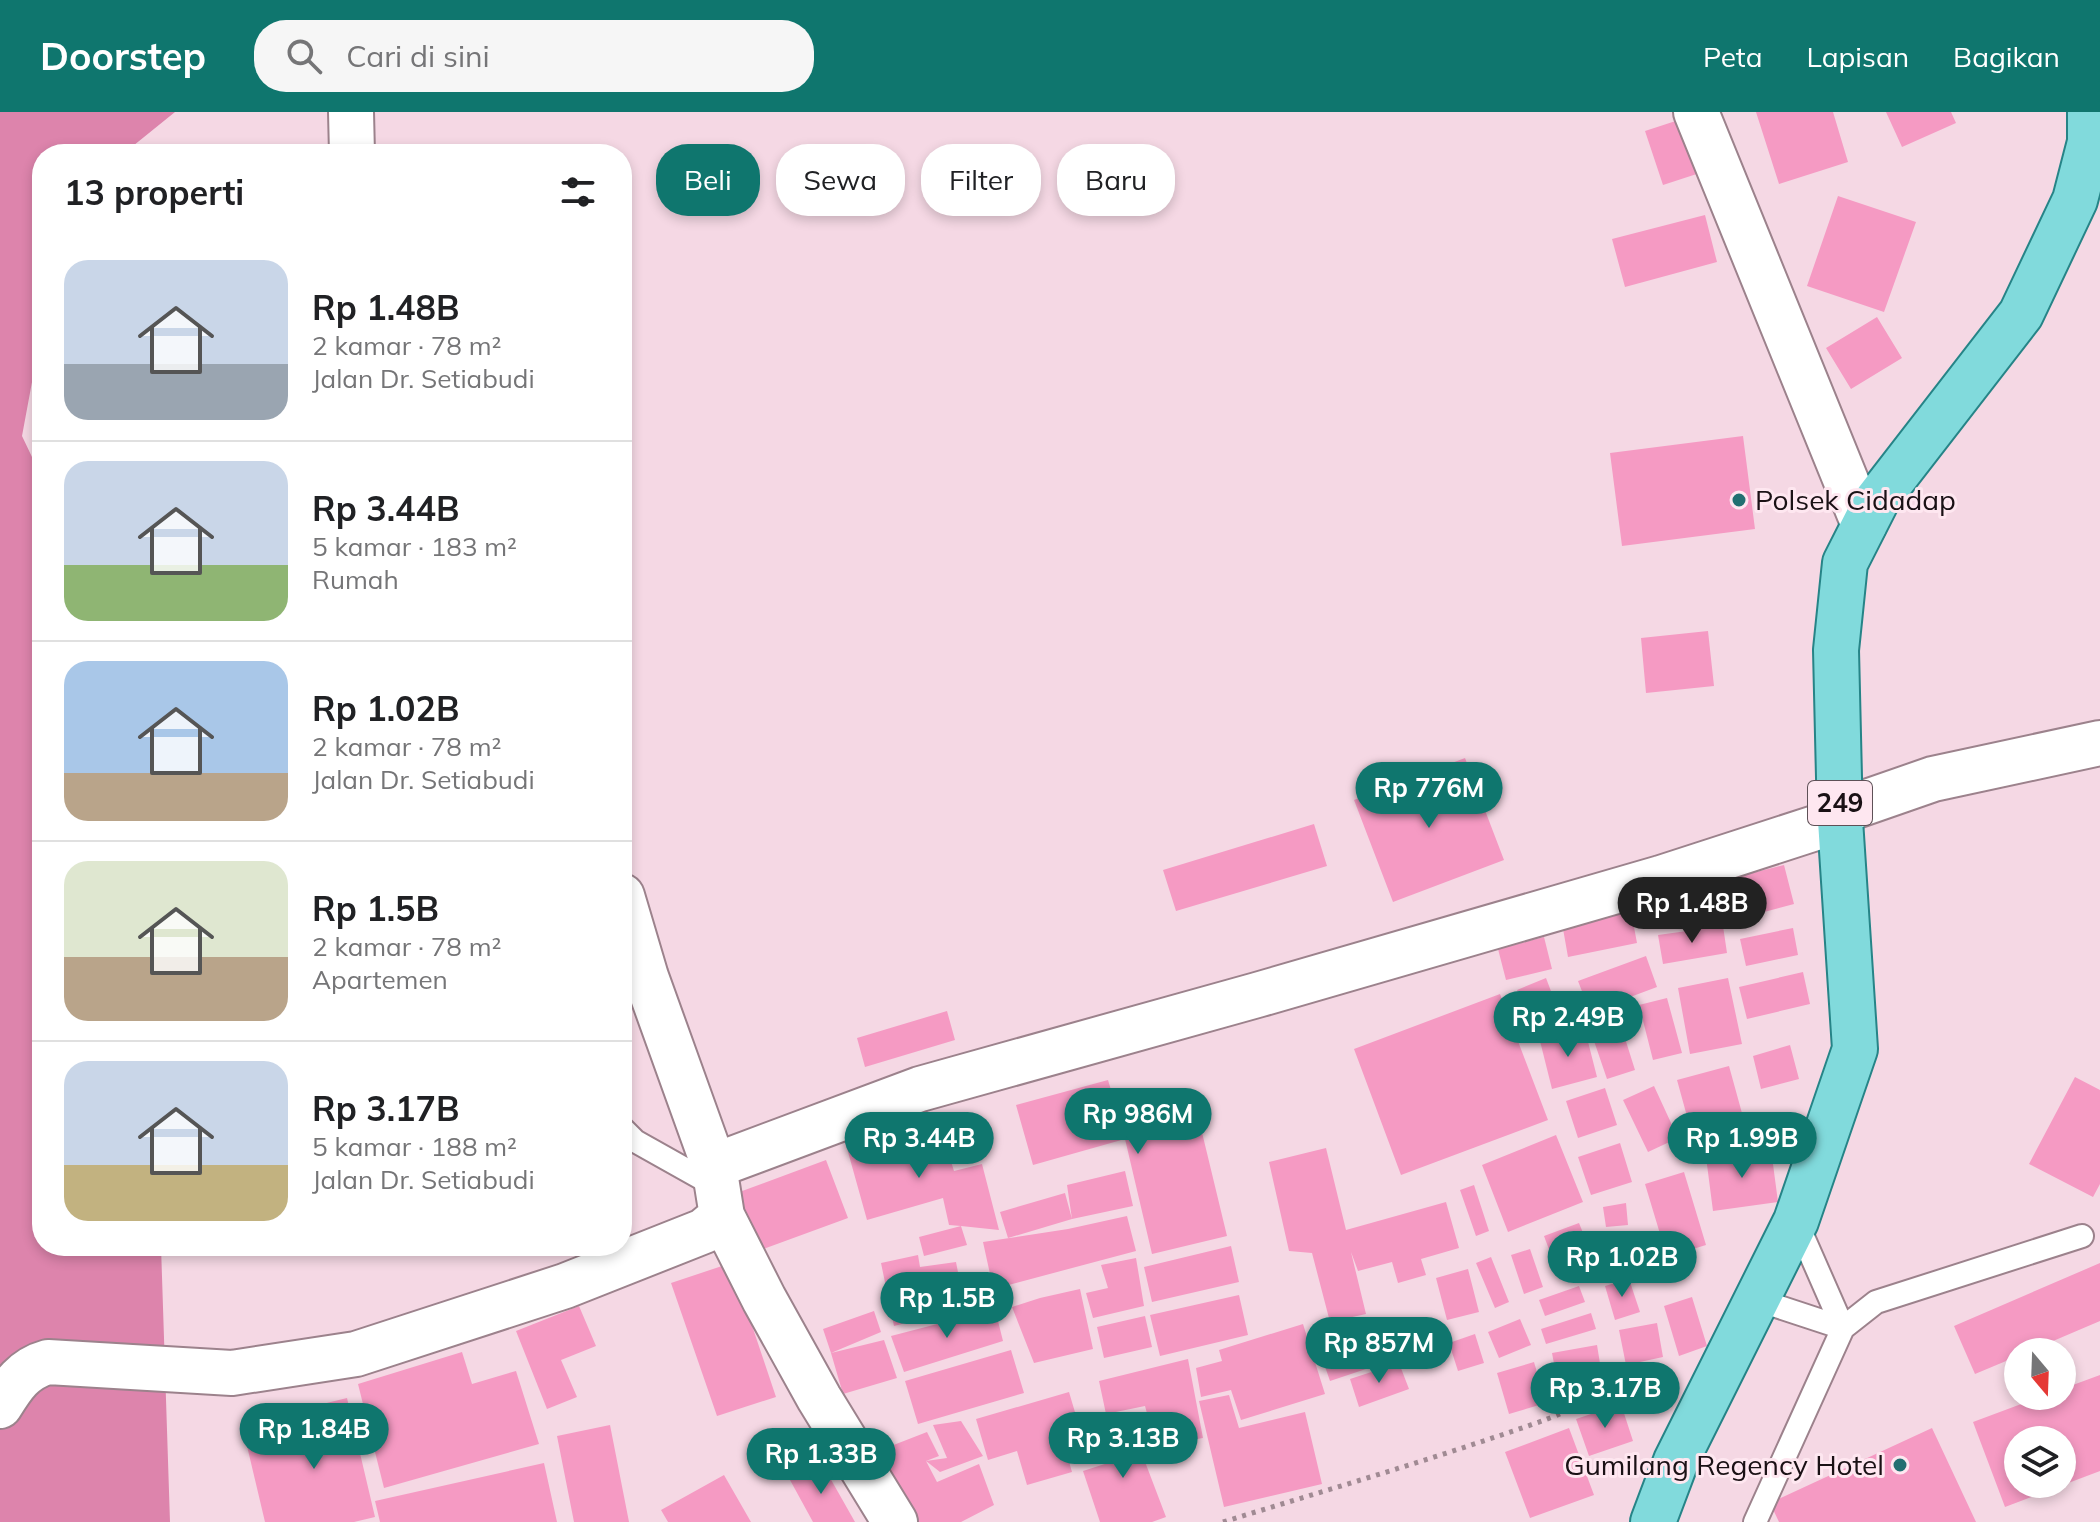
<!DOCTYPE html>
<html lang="id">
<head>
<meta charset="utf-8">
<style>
  :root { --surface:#fff; --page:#f6f6f6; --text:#202124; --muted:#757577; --line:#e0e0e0; --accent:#0f766e }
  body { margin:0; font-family:Mulish,sans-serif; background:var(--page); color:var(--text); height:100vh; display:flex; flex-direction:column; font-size:30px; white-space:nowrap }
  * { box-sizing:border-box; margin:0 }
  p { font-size:26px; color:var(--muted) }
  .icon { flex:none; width:44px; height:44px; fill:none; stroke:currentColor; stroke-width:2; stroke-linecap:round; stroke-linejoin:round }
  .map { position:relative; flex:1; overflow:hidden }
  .drawer { position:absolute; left:32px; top:32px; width:600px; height:1112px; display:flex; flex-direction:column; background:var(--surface); border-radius:32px; box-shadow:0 4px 12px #0003 }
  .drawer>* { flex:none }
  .banner { position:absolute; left:656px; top:32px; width:760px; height:72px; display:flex; gap:16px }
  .needle { width:52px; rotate:161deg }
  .buttons { position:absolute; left:2004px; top:1226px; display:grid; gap:16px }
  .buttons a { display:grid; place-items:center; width:72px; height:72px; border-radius:50%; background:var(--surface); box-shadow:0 4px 12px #0003; font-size:40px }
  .price { position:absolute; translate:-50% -68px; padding:0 18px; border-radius:28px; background:var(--accent); color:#fff; font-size:26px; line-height:52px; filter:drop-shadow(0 2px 4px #0008) }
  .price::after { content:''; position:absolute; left:50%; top:48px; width:24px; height:18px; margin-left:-12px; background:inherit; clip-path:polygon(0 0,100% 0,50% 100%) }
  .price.selected { background:#222; color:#fff }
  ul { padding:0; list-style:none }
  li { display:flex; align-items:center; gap:24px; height:200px; padding:0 32px }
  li+li { border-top:2px solid var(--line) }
  li span { display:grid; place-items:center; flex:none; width:224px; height:160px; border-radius:24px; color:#555 }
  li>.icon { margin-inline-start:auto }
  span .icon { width:96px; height:96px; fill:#fffc; stroke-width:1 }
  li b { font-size:34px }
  h2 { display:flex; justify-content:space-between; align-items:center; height:96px; padding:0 32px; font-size:34px }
  .pill { padding:0 28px; border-radius:32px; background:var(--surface); box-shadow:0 4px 12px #0003; font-size:28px; line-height:72px }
  .pill.selected { background:var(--accent); color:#fff }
  header { display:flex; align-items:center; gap:48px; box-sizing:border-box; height:112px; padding:0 40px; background:var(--accent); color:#fff }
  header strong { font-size:38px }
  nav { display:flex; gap:44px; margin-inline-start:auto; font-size:28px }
  .search { width:560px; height:72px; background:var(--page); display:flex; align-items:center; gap:20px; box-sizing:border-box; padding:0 28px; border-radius:32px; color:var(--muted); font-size:30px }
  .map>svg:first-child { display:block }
  .forest { fill:#dd84ac }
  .building { fill:#f59ac3; fill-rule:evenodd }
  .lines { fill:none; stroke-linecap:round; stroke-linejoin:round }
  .service-casing { stroke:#9c828c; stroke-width:26 }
  .minor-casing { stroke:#9c828c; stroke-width:48 }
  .primary-casing { stroke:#268487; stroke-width:48 }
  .path { stroke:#a08a93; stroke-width:5; stroke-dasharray:4 6; stroke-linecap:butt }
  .service { stroke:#fff; stroke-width:22 }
  .minor { stroke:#fff; stroke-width:44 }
  .primary { stroke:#81dadc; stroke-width:44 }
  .poi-dot { fill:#236f71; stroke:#fee7f0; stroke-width:3 }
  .labels { text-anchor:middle; stroke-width:6; stroke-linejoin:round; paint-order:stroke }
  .shield { fill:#fee7f0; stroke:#5e5157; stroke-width:2 }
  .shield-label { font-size:26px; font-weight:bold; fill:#1a1115 }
  .poi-label { font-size:28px; fill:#1a1115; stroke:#fee7f0; text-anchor:start }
</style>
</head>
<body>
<header>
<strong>Doorstep</strong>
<div class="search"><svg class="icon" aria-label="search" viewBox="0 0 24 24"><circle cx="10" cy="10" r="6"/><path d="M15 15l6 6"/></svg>Cari di sini</div>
<nav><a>Peta</a><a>Lapisan</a><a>Bagikan</a></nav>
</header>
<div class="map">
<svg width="2100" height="1410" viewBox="0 0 2100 1410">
  <rect width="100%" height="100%" fill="#f5d8e4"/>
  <path class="forest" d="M0 0H175L123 42H42V216L22 324 42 366V1134H161L170 1410H0Z"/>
  <path class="building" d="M1756 0H1833L1848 50 1779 72Z
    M1886 0H1951L1956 11 1902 35Z
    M1694 3 1712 57 1663 73 1645 19Z
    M1838 84 1916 110 1884 200 1807 174Z
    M1705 103 1717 150 1625 175 1612 127Z
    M1877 205 1902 246 1851 277 1826 236Z
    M1743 324 1755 417 1622 434 1610 341Z
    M1708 519 1714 574 1646 581 1641 526Z
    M1465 646 1504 748 1393 790 1354 688Z
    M1314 712 1327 754 1176 799 1163 758Z
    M1784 753 1794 792 1742 806 1732 766Z
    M1703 775 1710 797 1660 812 1652 790Z
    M1631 799 1637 831 1568 845 1562 811Z
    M1723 814 1727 841 1663 852 1658 823Z
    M1793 816 1798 843 1746 854 1740 827Z
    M1544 825 1552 857 1506 868 1498 837Z
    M1646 844 1657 875 1590 900 1578 869Z
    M1803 860 1810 892 1747 907 1739 875Z
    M1546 866 1560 903 1531 914 1517 878Z
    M1728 866 1742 932 1690 942 1678 876Z
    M1500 882 1548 1008 1401 1063 1354 937Z
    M1667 886 1682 941 1653 948 1639 893Z
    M947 899 955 928 865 955 857 926Z
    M1585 918 1597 965 1552 977 1540 929Z
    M1623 920 1635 958 1607 967 1594 929Z
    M1790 933 1799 967 1761 977 1753 944Z
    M1729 954 1748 1023 1696 1037 1677 968Z
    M2075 965 2100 978V1072L2093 1085 2029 1052Z
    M1108 968 1117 998 1192 979 1227 1124 1152 1142 1125 1027 1033 1053 1016 993Z
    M1654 974 1678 1026 1648 1040 1623 988Z
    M1605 976 1617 1013 1578 1026 1566 989Z
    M936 1001 954 1059 982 1052 999 1118 961 1114 967 1133 924 1144 919 1125 961 1114 949 1113 943 1086 867 1108 843 1022 887 1009 896 1037 914 1031 908 1010Z
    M1556 1023 1583 1090 1508 1120 1482 1053Z
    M1620 1031 1632 1070 1591 1083 1578 1045Z
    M1326 1036 1346 1118 1446 1090 1459 1136 1421 1147 1426 1163 1398 1171 1392 1150 1358 1159 1351 1140 1366 1202 1330 1210 1312 1141 1289 1139 1269 1050Z
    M1771 1037 1778 1090 1713 1099 1706 1045Z
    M826 1048 848 1106 755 1140 734 1082Z
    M1125 1059 1133 1094 1072 1107 1008 1126 1000 1100 1065 1081 1072 1107 1067 1073Z
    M1684 1060 1706 1133 1667 1145 1645 1072Z
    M1474 1073 1489 1119 1476 1124 1460 1078Z
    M1626 1091 1628 1113 1606 1115 1603 1095Z
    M1127 1104 1136 1139 997 1176 990 1162 998 1189 974 1195 967 1169 990 1162 983 1130 1068 1117Z
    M1579 1111 1596 1153 1560 1167 1544 1124Z
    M1644 1128 1649 1153 1603 1162 1599 1137Z
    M1231 1134 1239 1170 1152 1190 1144 1155Z
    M1530 1137 1543 1175 1524 1182 1511 1143Z
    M918 1143 920 1155 956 1150 965 1196 894 1214 881 1151Z
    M1491 1145 1509 1190 1495 1196 1476 1151Z
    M1136 1146 1144 1194 1093 1206 1086 1181 1108 1176 1101 1153Z
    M731 1151 776 1285 717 1304 671 1171Z
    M2100 1151V1209L2027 1240H2018V1244L1975 1262 1954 1214Z
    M1468 1157 1479 1200 1447 1208 1436 1166Z
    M1629 1167 1640 1200 1615 1208 1605 1174Z
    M1579 1174 1585 1190 1545 1204 1539 1188Z
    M1080 1177 1093 1237 1034 1251 1012 1195 1040 1186Z
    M1239 1183 1248 1223 1160 1244 1150 1203Z
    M1692 1185 1707 1234 1679 1244 1664 1194Z
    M579 1194 596 1234 561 1248 577 1285 547 1297 516 1219Z
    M995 1197 1003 1229 904 1260 891 1224Z
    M874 1199 881 1220 831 1241 823 1217Z
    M1591 1201 1596 1217 1546 1232 1541 1217Z
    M1145 1204 1152 1235 1104 1246 1097 1215Z
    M1520 1207 1531 1233 1499 1246 1488 1220Z
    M1344 1210 1354 1237 1407 1218 1414 1241 1330 1269 1313 1220Z
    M1657 1211 1663 1245 1626 1253 1619 1218Z
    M1303 1212 1325 1282 1241 1308 1231 1278 1201 1285 1196 1256 1222 1249 1219 1238Z
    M1475 1222 1484 1251 1458 1259 1449 1231Z
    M884 1228 897 1266 843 1282 831 1241Z
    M1597 1233 1603 1270 1559 1278 1552 1241Z
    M1011 1238 1024 1281 918 1312 905 1269Z
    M462 1240 472 1272 516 1259 539 1332 384 1376 358 1272Z
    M1188 1247 1203 1326 1150 1335 1140 1306 1148 1305 1145 1294 1106 1302 1099 1269Z
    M1534 1250 1546 1291 1509 1302 1497 1261Z
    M1399 1251 1409 1277 1359 1295 1350 1267Z
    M2100 1263V1359L2005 1395 1973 1310 2043 1284H2062V1277ZM2018 1328H2062V1372H2018Z
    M1069 1280 1085 1334 1066 1339 1072 1360 1027 1373 1017 1339 988 1348 976 1307Z
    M1229 1283 1239 1316 1305 1300 1322 1372 1224 1395 1199 1289Z
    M347 1286 375 1405 354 1410H265L247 1334 299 1322 302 1297Z
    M1621 1292 1633 1329 1589 1344 1576 1307Z
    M1128 1305 1166 1405 1152 1410H1100L1083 1359 1111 1350 1099 1314Z
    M961 1309 983 1344 940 1360 926 1349 937 1370 979 1352 994 1393 961 1410H913L873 1341 927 1320 939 1344 926 1349 947 1346 933 1313Z
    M610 1313 629 1410H574L557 1324Z
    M1569 1316 1594 1383 1530 1406 1505 1340Z
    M1932 1316 1976 1410H1779L1770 1391Z
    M821 1350 855 1410H813L790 1368Z
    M544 1351 557 1410H380L375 1389Z
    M724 1363 751 1410H668L661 1398Z"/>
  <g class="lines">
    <g class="service-casing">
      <path id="service" d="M622 1016 635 1029 717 1075
        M1796 1109 1843 1216
        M1758 1188 1843 1216
        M1755 1410 1843 1216 1876 1190 2082 1124"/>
    </g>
    <g class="minor-casing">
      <path id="minor" d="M351 0 352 42
        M1696 0 1864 413
        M1841 699 1933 667 2100 631
        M622 784 646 865 714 1054 722 1104 764 1187 819 1286 895 1410
        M714 1054 920 977 1257 883 1661 766 1840 708
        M0 1294C13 1273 23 1257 48 1250L232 1261 356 1242 565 1174 704 1119 722 1104"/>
    </g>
    <g class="primary-casing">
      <path id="primary" d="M1653 1410 1676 1349 1796 1109 1855 937 1840 708 1836 538 1845 451 1877 388 2021 202 2075 88 2090 30V0"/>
    </g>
    <path class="path" d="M1223 1410C1330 1377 1437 1346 1542 1309 1581 1295 1634 1265 1674 1264"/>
    <use href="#service" class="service"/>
    <use href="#minor" class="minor"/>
    <use href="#primary" class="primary"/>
  </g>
  <g class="poi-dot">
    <circle cx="1739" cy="388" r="8"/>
    <circle cx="1900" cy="1353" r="8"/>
  </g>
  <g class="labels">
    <rect class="shield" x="1808" y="669" width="64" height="44" rx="6"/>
    <g class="shield-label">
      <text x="1840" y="700">249</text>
    </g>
    <g class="poi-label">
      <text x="1755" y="398">Polsek Cidadap</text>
      <text x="1884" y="1363" text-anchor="end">Gumilang Regency Hotel</text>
    </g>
  </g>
</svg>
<div class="buttons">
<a><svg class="needle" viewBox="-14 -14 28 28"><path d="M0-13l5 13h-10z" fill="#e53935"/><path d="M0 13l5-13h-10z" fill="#757577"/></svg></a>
<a><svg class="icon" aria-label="layers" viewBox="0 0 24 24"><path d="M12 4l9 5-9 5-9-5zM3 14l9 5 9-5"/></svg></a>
</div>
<b class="price" style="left:1429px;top:718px">Rp 776M</b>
<b class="price selected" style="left:1692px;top:833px">Rp 1.48B</b>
<b class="price" style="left:1568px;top:947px">Rp 2.49B</b>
<b class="price" style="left:1138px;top:1044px">Rp 986M</b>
<b class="price" style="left:919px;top:1068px">Rp 3.44B</b>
<b class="price" style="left:1742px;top:1068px">Rp 1.99B</b>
<b class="price" style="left:1622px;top:1187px">Rp 1.02B</b>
<b class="price" style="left:947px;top:1228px">Rp 1.5B</b>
<b class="price" style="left:1379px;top:1273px">Rp 857M</b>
<b class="price" style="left:1605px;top:1318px">Rp 3.17B</b>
<b class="price" style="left:314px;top:1359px">Rp 1.84B</b>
<b class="price" style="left:1123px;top:1368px">Rp 3.13B</b>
<b class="price" style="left:821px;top:1384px">Rp 1.33B</b>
<div class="banner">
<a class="pill selected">Beli</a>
<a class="pill">Sewa</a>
<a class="pill">Filter</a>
<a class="pill">Baru</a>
</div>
<section class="drawer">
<h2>13 properti<svg class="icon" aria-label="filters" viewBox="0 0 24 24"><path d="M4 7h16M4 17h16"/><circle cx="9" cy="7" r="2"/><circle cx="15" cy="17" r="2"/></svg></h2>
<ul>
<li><span style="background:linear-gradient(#c9d6e8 65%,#9aa5b1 0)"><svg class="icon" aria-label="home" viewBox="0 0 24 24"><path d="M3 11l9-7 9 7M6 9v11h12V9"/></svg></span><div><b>Rp 1.48B</b><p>2 kamar · 78 m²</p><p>Jalan Dr. Setiabudi</p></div></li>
<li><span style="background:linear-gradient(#c9d6e8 65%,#8fb573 0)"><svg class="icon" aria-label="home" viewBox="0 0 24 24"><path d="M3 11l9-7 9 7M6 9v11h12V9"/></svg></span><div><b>Rp 3.44B</b><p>5 kamar · 183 m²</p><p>Rumah</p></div></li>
<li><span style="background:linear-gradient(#a9c7e8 70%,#b9a48a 0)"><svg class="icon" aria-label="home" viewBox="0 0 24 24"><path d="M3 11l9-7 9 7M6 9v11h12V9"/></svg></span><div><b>Rp 1.02B</b><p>2 kamar · 78 m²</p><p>Jalan Dr. Setiabudi</p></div></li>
<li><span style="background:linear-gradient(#dfe7d0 60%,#b9a48a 0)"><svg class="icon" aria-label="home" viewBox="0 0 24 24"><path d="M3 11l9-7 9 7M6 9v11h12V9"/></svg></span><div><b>Rp 1.5B</b><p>2 kamar · 78 m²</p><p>Apartemen</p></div></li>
<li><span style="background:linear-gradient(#c9d6e8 65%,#c2b280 0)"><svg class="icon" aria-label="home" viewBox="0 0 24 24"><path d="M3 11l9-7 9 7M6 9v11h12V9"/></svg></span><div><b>Rp 3.17B</b><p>5 kamar · 188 m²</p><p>Jalan Dr. Setiabudi</p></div></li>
</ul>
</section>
</div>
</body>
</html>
